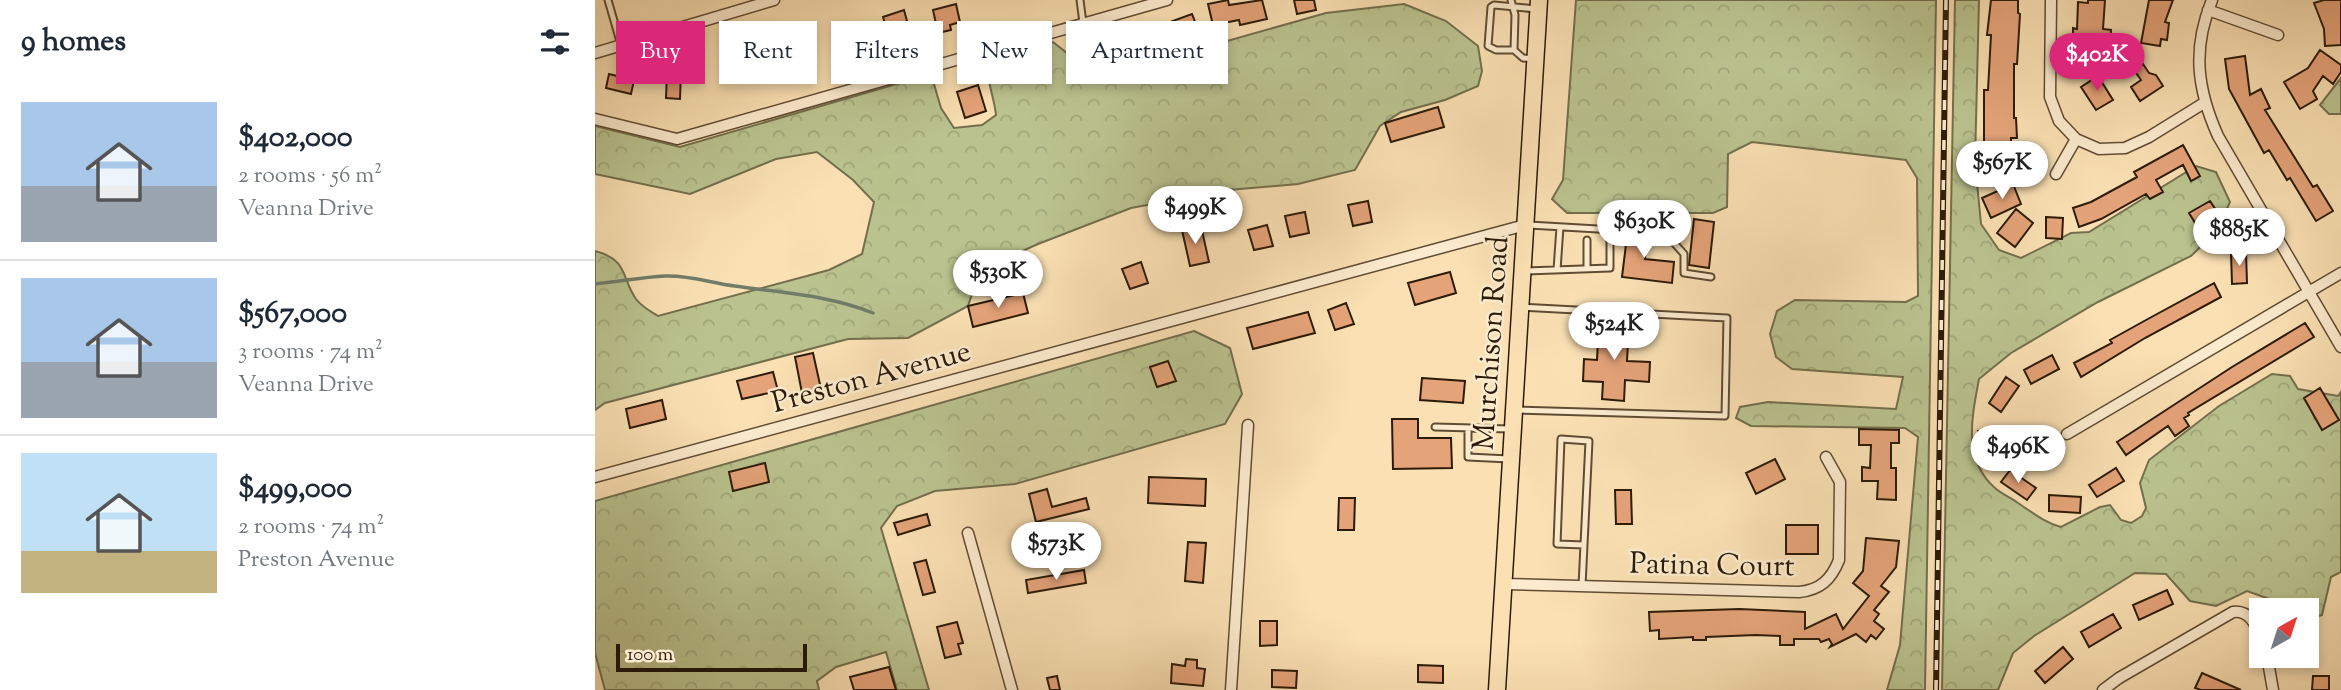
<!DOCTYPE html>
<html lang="en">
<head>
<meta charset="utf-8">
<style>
  :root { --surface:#fff; --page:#f6f6f7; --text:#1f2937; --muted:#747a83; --line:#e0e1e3; --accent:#db2777 }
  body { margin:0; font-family:"Sorts Mill Goudy",serif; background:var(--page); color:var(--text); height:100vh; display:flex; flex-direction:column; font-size:26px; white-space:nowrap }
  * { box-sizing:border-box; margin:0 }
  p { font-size:23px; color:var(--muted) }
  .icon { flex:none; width:38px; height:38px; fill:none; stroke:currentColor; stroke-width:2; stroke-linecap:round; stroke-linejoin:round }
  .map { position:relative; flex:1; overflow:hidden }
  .sheet { display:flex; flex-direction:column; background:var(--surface); width:595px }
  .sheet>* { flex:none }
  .banner { position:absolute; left:21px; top:21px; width:665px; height:63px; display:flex; gap:14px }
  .needle { width:46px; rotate:39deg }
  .fabs { position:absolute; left:1654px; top:598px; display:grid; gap:14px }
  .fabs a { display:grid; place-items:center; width:70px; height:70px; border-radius:0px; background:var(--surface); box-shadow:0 4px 10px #0003; font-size:35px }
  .scale { position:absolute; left:21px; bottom:18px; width:191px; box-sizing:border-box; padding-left:7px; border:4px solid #2c1b08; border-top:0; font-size:19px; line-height:24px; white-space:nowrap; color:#2c1b08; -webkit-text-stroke:5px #fcebce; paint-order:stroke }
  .price { position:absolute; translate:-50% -60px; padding:0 16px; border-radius:24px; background:#fff; color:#222; font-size:23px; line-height:46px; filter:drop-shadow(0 2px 4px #0008) }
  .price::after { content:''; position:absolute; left:50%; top:42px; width:21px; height:16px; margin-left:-10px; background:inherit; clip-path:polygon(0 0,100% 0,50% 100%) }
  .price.active { background:var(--accent); color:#fff }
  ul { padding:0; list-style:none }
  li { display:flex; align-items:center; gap:21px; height:175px; padding:0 21px }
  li+li { border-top:2px solid var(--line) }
  li span { display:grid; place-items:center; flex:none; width:196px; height:140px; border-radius:0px; color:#555 }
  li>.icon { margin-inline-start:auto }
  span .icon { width:84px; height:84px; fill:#fffc; stroke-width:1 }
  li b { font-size:30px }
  h2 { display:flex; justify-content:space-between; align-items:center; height:84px; padding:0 21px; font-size:30px }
  .chip { padding:0 24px; border-radius:0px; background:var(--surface); box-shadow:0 4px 10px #0003; font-size:24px; line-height:63px }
  .chip.active { background:var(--accent); color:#fff }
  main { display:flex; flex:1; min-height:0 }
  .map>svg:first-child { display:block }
  .forest { fill:url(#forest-crowns); stroke:#736f4c; stroke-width:2 }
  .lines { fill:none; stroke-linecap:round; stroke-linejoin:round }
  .stream { stroke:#717c69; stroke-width:3.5 }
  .building { fill:#e5a379; stroke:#2c1b08; stroke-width:2 }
  .service-casing { stroke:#604c33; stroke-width:9 }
  .minor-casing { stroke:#604c33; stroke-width:13 }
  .primary-casing { stroke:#2c1b08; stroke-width:19 }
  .service { stroke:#fcebce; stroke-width:5 }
  .minor { stroke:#fcebce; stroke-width:10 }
  .primary { stroke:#fae0b3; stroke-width:16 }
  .rail-casing { stroke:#2c1b08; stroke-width:6 }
  .rail { stroke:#fcebce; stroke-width:3.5; stroke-dasharray:10; stroke-linecap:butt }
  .labels { text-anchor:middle; stroke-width:5; stroke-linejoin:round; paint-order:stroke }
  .street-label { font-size:30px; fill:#2c1b08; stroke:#fcebce }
</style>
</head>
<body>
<main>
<section class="sheet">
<h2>9 homes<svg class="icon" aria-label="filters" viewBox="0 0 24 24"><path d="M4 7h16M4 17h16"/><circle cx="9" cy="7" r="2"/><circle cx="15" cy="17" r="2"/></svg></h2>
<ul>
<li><span style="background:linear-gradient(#a9c7e8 60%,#9aa5b1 0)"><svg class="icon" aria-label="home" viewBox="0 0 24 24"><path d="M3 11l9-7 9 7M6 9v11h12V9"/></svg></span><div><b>$402,000</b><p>2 rooms · 56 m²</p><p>Veanna Drive</p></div></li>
<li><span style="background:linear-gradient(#a9c7e8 60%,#9aa5b1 0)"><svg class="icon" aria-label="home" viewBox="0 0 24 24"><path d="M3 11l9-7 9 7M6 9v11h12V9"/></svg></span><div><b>$567,000</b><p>3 rooms · 74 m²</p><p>Veanna Drive</p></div></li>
<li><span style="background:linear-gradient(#bfe0f5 70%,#c2b280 0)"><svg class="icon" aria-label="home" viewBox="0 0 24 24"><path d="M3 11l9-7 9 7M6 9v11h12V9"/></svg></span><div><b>$499,000</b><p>2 rooms · 74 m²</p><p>Preston Avenue</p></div></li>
</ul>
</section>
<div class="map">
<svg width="1746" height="690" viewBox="0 0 1746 690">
  <defs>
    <pattern id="forest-crowns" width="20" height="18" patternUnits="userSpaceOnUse" patternTransform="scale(1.75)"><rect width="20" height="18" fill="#bac38f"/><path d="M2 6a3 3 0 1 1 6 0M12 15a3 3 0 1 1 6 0" fill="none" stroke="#a0a77a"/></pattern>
  </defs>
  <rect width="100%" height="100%" fill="#fae0b3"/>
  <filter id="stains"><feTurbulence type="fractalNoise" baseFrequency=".00286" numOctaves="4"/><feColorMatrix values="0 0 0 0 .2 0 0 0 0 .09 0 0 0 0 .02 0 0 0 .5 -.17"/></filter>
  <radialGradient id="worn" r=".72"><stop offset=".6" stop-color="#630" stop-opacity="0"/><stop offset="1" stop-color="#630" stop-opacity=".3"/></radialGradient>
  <path class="forest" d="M981 0H1341L1330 690H1292L1305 645 1323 437 1310 428 1156 426 1141 418 1145 407 1173 402 1301 409 1308 377 1197 369 1181 357 1175 334 1182 311 1200 300 1311 302 1323 296 1322 178 1311 160 1157 142 1133 154 1132 207 1118 213H972L957 199 968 180Z
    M1360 0H1384L1380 162 1386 224 1404 250 1426 258 1476 233 1494 232 1601 166 1621 172 1635 202 1621 232 1596 256 1503 302 1416 353 1384 379C1377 417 1367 459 1400 488 1407 494 1416 498 1423 503 1438 513 1449 522 1466 527L1505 507 1515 505 1526 520 1536 523 1547 516 1551 508 1545 483 1554 460 1624 406 1677 374 1695 376 1703 389 1743 396 1746 392V572L1736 577 1727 615 1712 620V611H1692L1680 601 1652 591 1621 606 1595 601 1571 574 1540 573 1439 636 1418 653 1403 690H1347Z
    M809 4 851 21 883 46 887 71 883 86 850 100 806 112 785 126 760 170 703 184 633 190 536 208 443 244 385 270 373 306 313 338 253 339 10 403 0 410V251C34 260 26 278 41 299 47 307 55 311 63 316L234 270 267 254 279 202 258 180 222 152 181 159 95 194 0 174V126L85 147 336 74 346 108 359 128 387 125 401 115C399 96 390 77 393 59L458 42 487 65 497 79 514 82 558 62 731 13Z
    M1746 78V114H1734L1725 105Z
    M599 331 635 348 647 394 630 424 420 484 340 491 302 506 286 528 334 690H302L291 652 241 667 222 681 224 690H10L0 653V501Z"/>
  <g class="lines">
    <path class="stream" d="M0 284C23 282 47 277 70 276 95 275 116 283 140 286 187 293 234 295 278 313"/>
  </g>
  <path class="building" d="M633 0 634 5 667 0 672 19 645 25 644 20 618 25 613 4Z
    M699 0H719L721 10 702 14Z
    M1396 0H1423V13L1425 14 1422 64H1419V118H1421L1422 138H1416V176H1389V90H1393L1396 35H1392Z
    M1493 0H1510L1508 29 1516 30 1515 50H1485V39H1478V28L1482 29 1483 2 1493 3Z
    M1554 0H1578L1570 22 1574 23 1572 40 1566 39 1565 46 1546 43Z
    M1729 0H1746V45L1730 46 1729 29 1719 3Z
    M361 4 365 22 355 25 356 30 343 33 338 10Z
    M309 10 316 36 295 43 288 17Z
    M597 14 605 34 566 51 522 61 523 67 497 73 492 52 536 42 535 35 573 26 572 23Z
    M1725 50 1746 65V72L1738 84 1728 76 1718 91 1722 99 1705 109 1689 82 1713 68Z
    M1650 56 1655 95 1666 89 1675 108 1670 110 1718 187 1722 185 1738 211 1721 221 1695 178 1692 180 1674 150 1669 153 1634 89 1630 59Z
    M1548 64 1554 73 1561 75 1568 86 1545 101 1536 87 1546 80 1539 70Z
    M72 71 86 72 85 99 71 98Z
    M14 74 39 80 36 94 11 88Z
    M1503 76 1518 100 1501 110 1486 87Z
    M383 85 391 111 370 118 362 92Z
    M843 107 849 127 796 142 790 123Z
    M1588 145 1605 176 1596 181 1588 165 1561 180 1568 192 1555 199 1551 194 1506 219 1484 227 1478 208 1496 202 1542 177 1539 172Z
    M1418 184 1426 204 1396 218 1387 198Z
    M773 201 777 222 758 226 753 205Z
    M1615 201 1628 221 1613 230 1609 222 1602 226 1594 213Z
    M1421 209 1438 223 1420 247 1402 233Z
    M710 212 714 233 695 237 690 216Z
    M1451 217 1468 218 1467 239 1451 238Z
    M1099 219 1119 222 1114 268 1094 265Z
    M672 225 678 246 659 250 653 230Z
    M606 226 614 262 595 266 587 230Z
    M1033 228 1053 230 1050 259 1079 262 1077 283 1027 277Z
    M1636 252H1651L1652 283 1637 284Z
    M546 262 553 283 535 289 527 269Z
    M855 272 861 293 820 305 813 283Z
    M1619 283 1626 297 1550 338 1486 377 1479 363 1517 343 1515 340 1551 320Z
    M428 293 433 313 378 327 373 306Z
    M751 303 759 324 740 330 733 310Z
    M713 312 720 333 658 349 652 328Z
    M1004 321 1034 323 1032 361 1055 362 1054 382 1030 380 1029 401 1007 399 1008 382 988 381 989 359 1002 360Z
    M1710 323 1719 337 1593 413 1594 415 1589 418 1594 426 1580 436 1573 426 1531 455 1522 442 1637 367Z
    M218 353 226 389 207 393 200 357Z
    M1457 355 1464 369 1436 384 1429 370Z
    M573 361 581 381 562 387 555 367Z
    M178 372 183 391 147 399 142 381Z
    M1411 377 1424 386 1406 412 1394 403Z
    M827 378 870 381 868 403 825 400Z
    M1725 388 1744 420 1727 430 1709 398Z
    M67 400 71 419 35 428 31 409Z
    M797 419H823V438H856L857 468 798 469Z
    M1404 428 1408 457 1388 460 1383 431Z
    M1264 429 1304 430V443H1296V468H1301V500L1282 499 1283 481H1267V467L1275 468 1276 445H1264Z
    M1180 459 1190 479 1161 494 1151 473Z
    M170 463 174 482 138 491 134 472Z
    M1521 468 1529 481 1502 497 1494 485Z
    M1415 470 1441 488 1432 500 1406 482Z
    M554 477 611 479 610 506 553 503Z
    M452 489 457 507 491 498 494 509 441 522 434 494Z
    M1020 490H1036L1037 524H1021Z
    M1454 495 1486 497 1485 513 1454 511Z
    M744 498H760L759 530H743Z
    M332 514 335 525 303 535 299 523Z
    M1191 525H1223V554H1191Z
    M1271 538 1304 541 1301 567 1286 586 1294 592 1279 610 1284 614 1279 621 1289 629 1281 639 1276 635 1271 642 1261 634 1235 647 1237 644 1234 639 1226 642 1224 639H1199V645H1185V636L1161 635 1111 637V640H1098V637L1064 639V630L1055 631 1054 612 1144 609 1210 612V629L1241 614 1248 629 1274 596 1258 583 1268 571Z
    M593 542 611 543 608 583 590 581Z
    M331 560 340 592 328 595 319 563Z
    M489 570 491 583 433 593 431 580Z
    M1572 590 1578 604 1544 620 1538 605Z
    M1518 614 1526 628 1494 647 1486 632Z
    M665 621H682V645L665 646Z
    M362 622 368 643 363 644 366 654 350 658 342 627Z
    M1468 647 1478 659 1450 683 1440 671Z
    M591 659 602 660V668L610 669 608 686 576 683 577 664 590 666Z
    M823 665 848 666V683L823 682Z
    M294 667 301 690H259L255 677Z
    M677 670 702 671 701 688 677 687Z
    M1607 673 1646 690H1606L1600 688Z
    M462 676 465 690H455L452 678Z
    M1718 676H1734V690H1717Z"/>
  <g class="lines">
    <g class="service-casing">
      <path id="service" d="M13 0 26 45
        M485 0 488 23
        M916 0 920 15 919 50 928 58 939 59
        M919 50H901L893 46 896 7 899 5 941 9
        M934 225 1020 230 1033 222 1063 225 1089 254V273L1116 277
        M992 240V269
        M962 270 965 227
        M931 271 1015 268V230
        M922 410 1130 416 1132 318 926 307
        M840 427 915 429
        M873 428V457L914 459
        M987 586 994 441 966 439 962 544 989 545"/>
    </g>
    <g class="minor-casing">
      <path id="minor" d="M1456 0 1455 97 1464 121 1481 139 1504 149 1530 148 1554 137 1609 103
        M1617 0C1597 49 1602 89 1623 136L1746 347
        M1613 10 1683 35
        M0 53 179 0
        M0 119 82 139 572 0
        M1461 174 1481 139
        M1472 434 1746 273
        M0 477 930 225
        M373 533 417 690
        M909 584 1204 592C1225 590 1236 580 1244 560L1245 482 1231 457
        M1672 656 1678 690
        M636 690 653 425
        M1508 690 1524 678 1638 612C1655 610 1661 625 1666 639"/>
    </g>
    <g class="primary-casing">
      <path id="primary" d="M902 690 944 0"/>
    </g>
    <use href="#service" class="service"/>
    <use href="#minor" class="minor"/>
    <use href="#primary" class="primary"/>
    <g class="rail-casing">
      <path id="rail" d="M1341 690 1351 0"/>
    </g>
    <use href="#rail" class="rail"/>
  </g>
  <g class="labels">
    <g class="street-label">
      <text transform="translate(895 343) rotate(-86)" y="10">Murchison Road</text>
      <text transform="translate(276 376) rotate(-15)" y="10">Preston Avenue</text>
      <text transform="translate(1117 564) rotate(1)" y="10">Patina Court</text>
    </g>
  </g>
  <rect width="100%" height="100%" filter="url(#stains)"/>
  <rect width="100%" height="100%" fill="url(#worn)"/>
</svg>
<div class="fabs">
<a><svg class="needle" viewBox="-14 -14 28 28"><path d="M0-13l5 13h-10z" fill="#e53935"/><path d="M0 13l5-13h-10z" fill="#747a83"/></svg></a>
</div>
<div class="scale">100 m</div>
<b class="price active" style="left:1502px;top:93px">$402K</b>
<b class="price" style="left:1407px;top:201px">$567K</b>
<b class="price" style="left:600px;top:246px">$499K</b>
<b class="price" style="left:1049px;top:260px">$630K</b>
<b class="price" style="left:1644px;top:268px">$885K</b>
<b class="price" style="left:403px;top:310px">$530K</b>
<b class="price" style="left:1019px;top:362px">$524K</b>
<b class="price" style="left:1423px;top:485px">$496K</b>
<b class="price" style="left:461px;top:582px">$573K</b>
<div class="banner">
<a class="chip active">Buy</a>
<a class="chip">Rent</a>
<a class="chip">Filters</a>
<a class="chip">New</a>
<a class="chip">Apartment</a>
</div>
</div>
</main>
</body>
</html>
